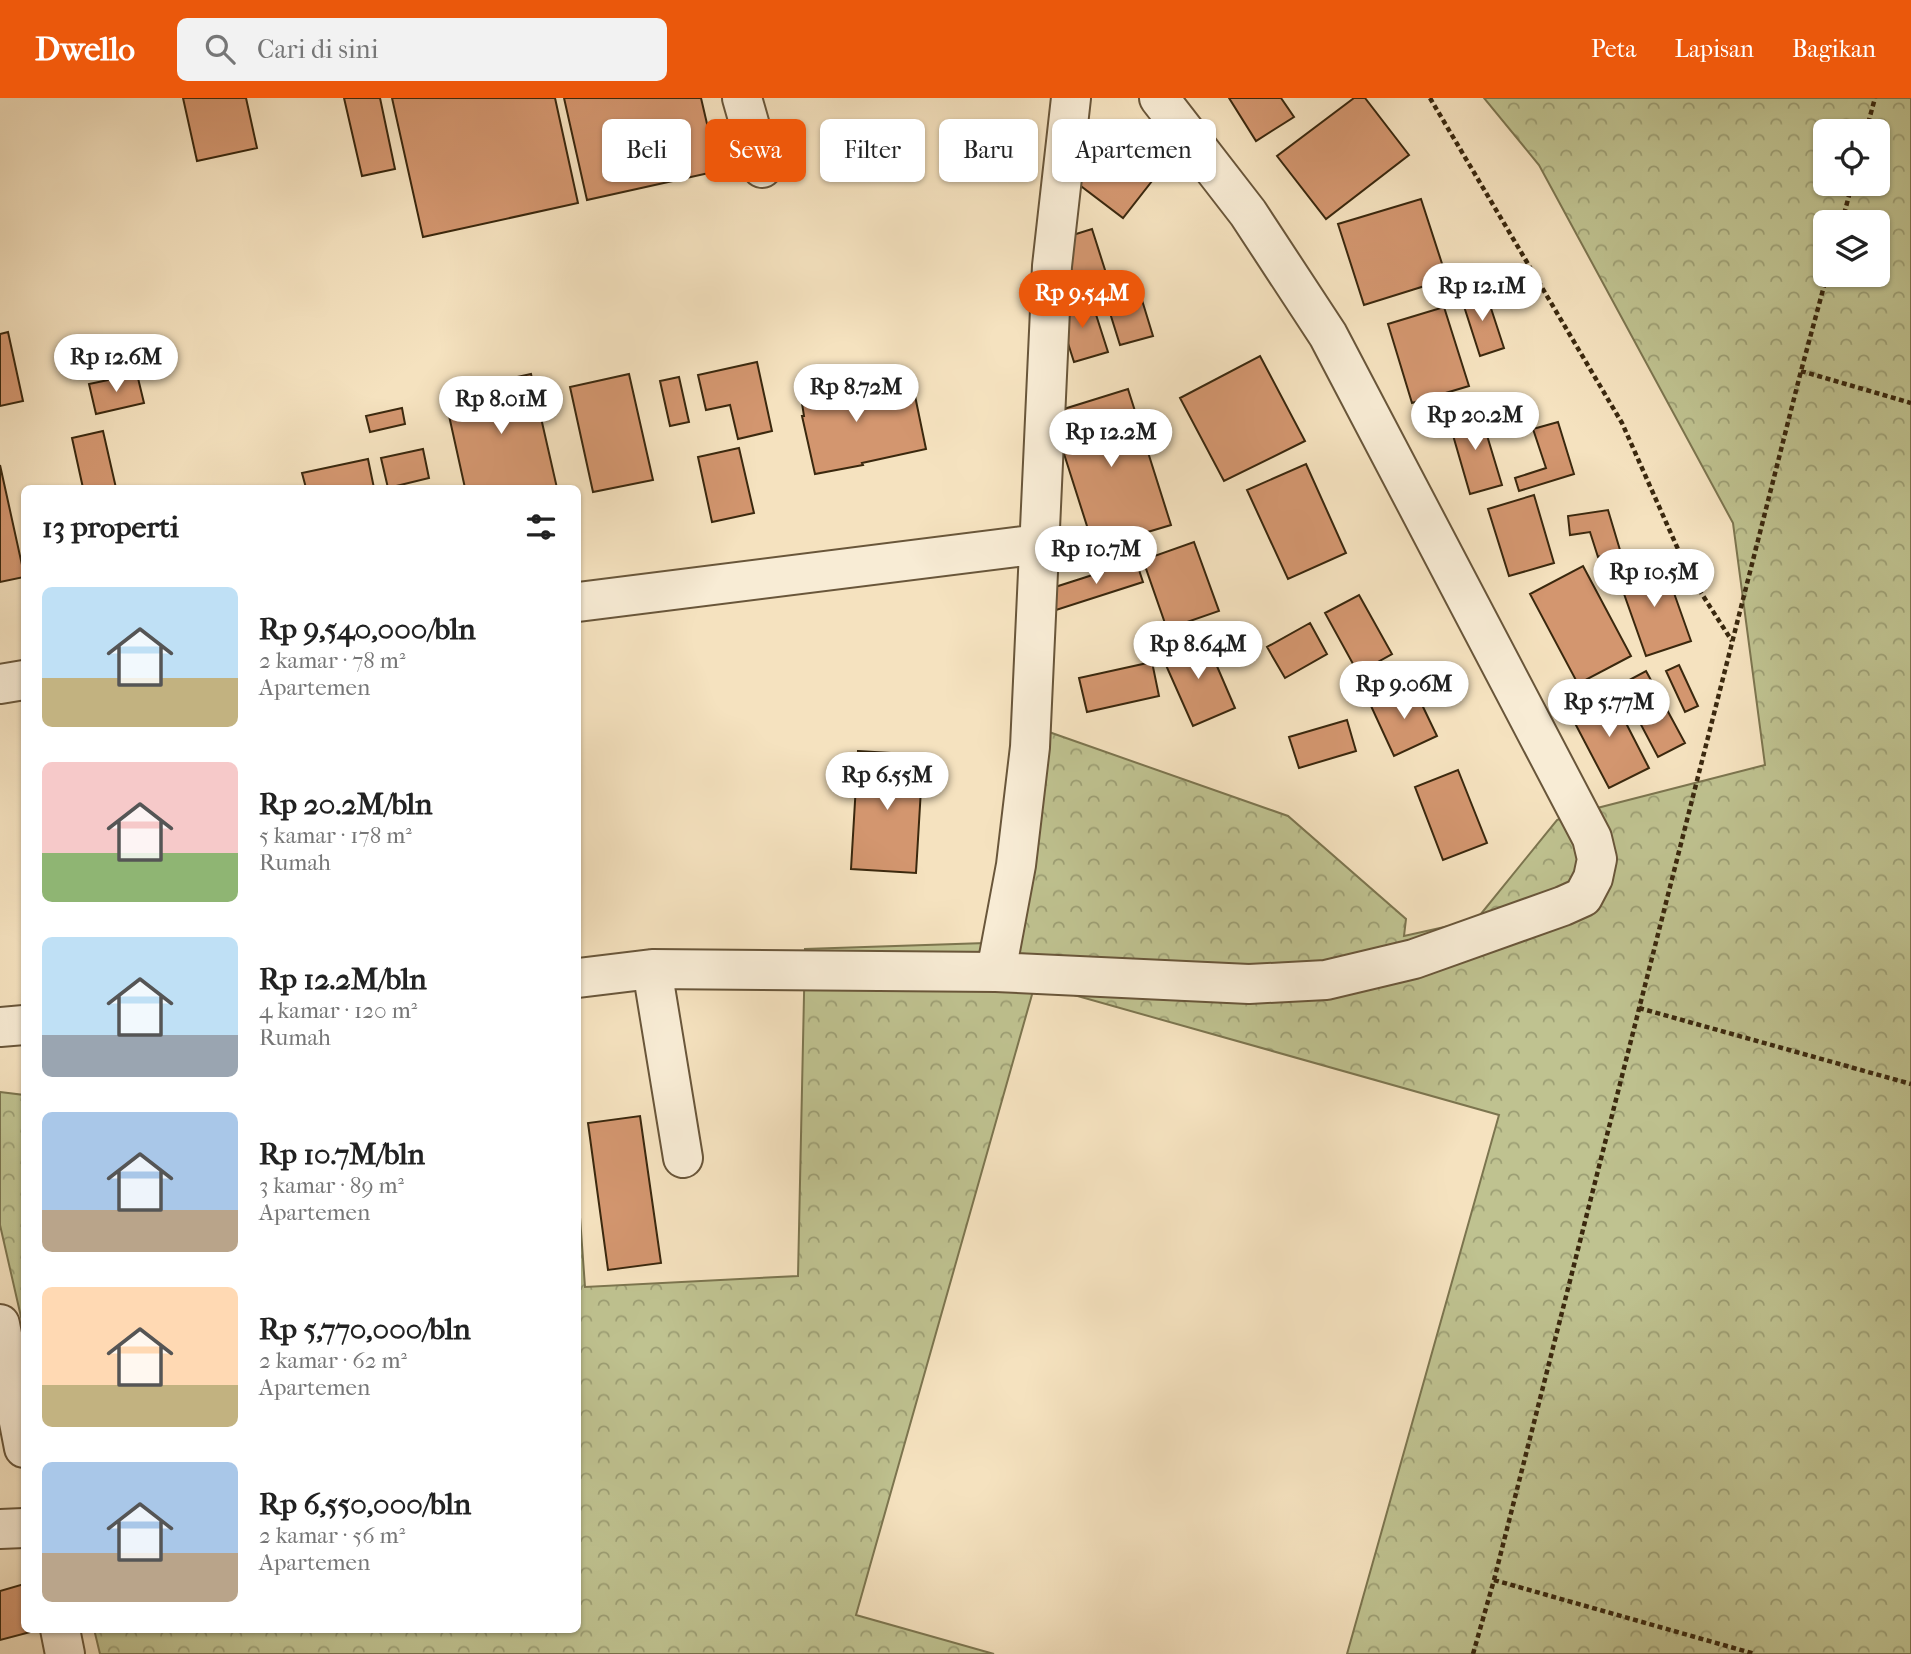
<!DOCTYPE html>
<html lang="id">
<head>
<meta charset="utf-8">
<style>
  :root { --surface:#fff; --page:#f2f2f2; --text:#222; --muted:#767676; --accent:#ea580c }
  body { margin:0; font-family:"IM FELL French Canon",serif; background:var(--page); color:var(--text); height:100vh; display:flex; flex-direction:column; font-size:26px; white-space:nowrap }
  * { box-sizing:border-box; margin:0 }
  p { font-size:23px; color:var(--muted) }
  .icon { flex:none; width:38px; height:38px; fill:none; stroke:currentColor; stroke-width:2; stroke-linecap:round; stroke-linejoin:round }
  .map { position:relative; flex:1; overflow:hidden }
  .details { position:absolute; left:21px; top:387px; width:560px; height:1148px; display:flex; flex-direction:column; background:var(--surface); border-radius:10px; box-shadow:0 2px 5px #0004 }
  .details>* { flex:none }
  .hud { position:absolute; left:602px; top:21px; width:665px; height:63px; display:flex; gap:14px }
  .tools { position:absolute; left:1813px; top:21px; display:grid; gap:14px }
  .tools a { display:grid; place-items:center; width:77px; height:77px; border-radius:10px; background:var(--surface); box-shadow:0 2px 5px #0004; font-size:35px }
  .price { position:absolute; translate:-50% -60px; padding:0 16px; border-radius:24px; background:#fff; color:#222; font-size:23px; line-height:46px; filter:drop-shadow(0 2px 4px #0008) }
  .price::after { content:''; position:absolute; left:50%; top:42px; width:21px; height:16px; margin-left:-10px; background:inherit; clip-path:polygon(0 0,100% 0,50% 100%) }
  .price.active { background:var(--accent); color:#fff }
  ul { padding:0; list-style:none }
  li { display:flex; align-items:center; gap:21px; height:175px; padding:0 21px }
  li span { display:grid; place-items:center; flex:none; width:196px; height:140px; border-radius:10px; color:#555 }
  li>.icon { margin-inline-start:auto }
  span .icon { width:84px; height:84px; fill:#fffc; stroke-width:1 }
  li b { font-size:30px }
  h2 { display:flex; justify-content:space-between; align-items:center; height:84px; padding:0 21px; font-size:30px }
  .pill { padding:0 24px; border-radius:10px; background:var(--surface); box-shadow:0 2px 5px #0004; font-size:24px; line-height:63px }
  .pill.active { background:var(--accent); color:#fff }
  header { display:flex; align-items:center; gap:42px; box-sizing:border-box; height:98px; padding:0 35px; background:var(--accent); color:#fff }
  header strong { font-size:33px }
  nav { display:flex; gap:38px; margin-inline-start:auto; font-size:24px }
  .search { width:490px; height:63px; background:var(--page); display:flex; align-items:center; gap:18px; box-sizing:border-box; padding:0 24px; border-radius:10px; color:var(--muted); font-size:26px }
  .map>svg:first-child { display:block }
  .forest { fill:url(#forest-crowns); stroke:#7c754f; stroke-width:2; fill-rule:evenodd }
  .building { fill:#d3966f; stroke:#3a280e; stroke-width:2 }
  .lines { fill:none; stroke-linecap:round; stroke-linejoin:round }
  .minor-casing { stroke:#69563a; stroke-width:42 }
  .path { stroke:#3a280e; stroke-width:4.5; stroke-dasharray:5 3.5; stroke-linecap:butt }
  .minor { stroke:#f8ecd5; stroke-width:38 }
</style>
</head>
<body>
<header>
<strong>Dwello</strong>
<div class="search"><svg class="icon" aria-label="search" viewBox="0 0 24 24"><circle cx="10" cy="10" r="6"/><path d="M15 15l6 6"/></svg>Cari di sini</div>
<nav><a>Peta</a><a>Lapisan</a><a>Bagikan</a></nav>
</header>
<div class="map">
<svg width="1911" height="1556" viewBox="0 0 1911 1556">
  <defs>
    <pattern id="forest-crowns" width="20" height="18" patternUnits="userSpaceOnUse" patternTransform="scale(1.75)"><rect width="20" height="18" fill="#bfc290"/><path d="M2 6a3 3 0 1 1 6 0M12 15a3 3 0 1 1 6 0" fill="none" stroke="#9c9e74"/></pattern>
  </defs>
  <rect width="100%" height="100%" fill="#f5e2bf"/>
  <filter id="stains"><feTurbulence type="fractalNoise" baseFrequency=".00286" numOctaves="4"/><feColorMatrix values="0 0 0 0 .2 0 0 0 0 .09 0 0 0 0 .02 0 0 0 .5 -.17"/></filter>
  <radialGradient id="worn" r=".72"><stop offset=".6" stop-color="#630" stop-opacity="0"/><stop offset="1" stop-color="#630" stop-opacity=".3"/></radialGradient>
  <path class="forest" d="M1484 0H1911V1556H1347L1499 1017 1035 886 856 1517 994 1556H100L94 1531H578V1091L585 1189 798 1178 805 851 1016 844 1029 627 1288 718 1406 821 1404 838 1476 822 1557 722 1566 718 1765 667 1733 425 1539 67ZM1825 33H1878V86H1825ZM1825 124H1878V177H1825Z
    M0 994 24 997V1232L0 1127Z"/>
  <path class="building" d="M183 0H246L257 50 197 63Z
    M344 0H380L395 71 362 78Z
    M392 0H555L578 105 423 139Z
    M564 0H701L718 73 587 102Z
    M1229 0H1281L1294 19 1256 43Z
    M1354 0H1365L1409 57 1326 121 1277 58Z
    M1108 27 1163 69 1123 120 1069 79Z
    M1421 101 1447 181 1364 207 1338 126Z
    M1092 131 1106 175 1074 185 1060 141Z
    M1138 189 1153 238 1120 247 1105 199Z
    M1485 192 1504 250 1480 258 1461 199Z
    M1091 201 1108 254 1074 264 1057 211Z
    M1444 209 1469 288 1412 305 1388 226Z
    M8 234 23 303 0 308V236Z
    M1260 258 1305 343 1224 383 1180 300Z
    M757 264 772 333 738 341 730 307 706 312 698 277Z
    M846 272 852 307 914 293 926 351 862 365 863 367 815 376 802 318H804L798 280Z
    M137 276 144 305 96 316 89 286Z
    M531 276 557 390H465L444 295Z
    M629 276 653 382 593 394 570 289Z
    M679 279 689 324 670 328 660 283Z
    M1128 291 1171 427 1094 450 1051 315Z
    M402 310 405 326 370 334 366 318Z
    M1479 311 1502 387 1470 396 1448 320Z
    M1558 324 1574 376 1519 393 1515 380 1546 370 1533 331Z
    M103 333 116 390H83L72 340Z
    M739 350 754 415 712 424 698 359Z
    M423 351 429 380 388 390 381 360Z
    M368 361 374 390H306L302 375Z
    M1306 366 1346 455 1288 481 1247 392Z
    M0 367 24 476V479L0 484Z
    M1534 397 1554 465 1509 478 1488 411Z
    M1608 412 1620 452 1598 459 1590 434 1570 437 1568 418Z
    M1194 444 1219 513 1167 531 1143 462Z
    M1136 463 1143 484 1056 512 1049 491Z
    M1663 464 1691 543 1646 558 1618 479Z
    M1583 468 1631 558 1578 586 1530 496Z
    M1359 497 1392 556 1358 575 1325 515Z
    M1310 525 1327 556 1285 580 1267 549Z
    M1204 538 1235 610 1193 628 1161 556Z
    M1152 564 1159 598 1087 614 1079 580Z
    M1679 567 1698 608 1685 614 1666 573Z
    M1646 573 1685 645 1658 659 1620 587Z
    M1413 588 1437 638 1394 658 1371 608Z
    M1609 592 1649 670 1609 690 1568 612Z
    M1347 622 1356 653 1299 670 1289 639Z
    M858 653 923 657 916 775 851 771Z
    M1458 672 1487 745 1443 762 1415 689Z
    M640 1018 661 1165 608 1172 588 1025Z
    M24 1486V1531L38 1532 0 1542V1493Z"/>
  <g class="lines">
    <g class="minor-casing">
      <path id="minor" d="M742 0 762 70
        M578 504 1040 446
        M0 586 24 582
        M652 871 683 1060
        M996 874 1016 767 1030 649 1052 168 1071 0
        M578 880 652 871 996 874 1249 886 1326 882 1414 861 1563 808 1583 799 1593 780 1597 761 1592 740 1328 237 1248 115 1159 0
        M0 929 24 927
        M0 1226 24 1350
        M0 1431 24 1430
        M60 1531 65 1556"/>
    </g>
    <path class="path" d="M1430 0 1622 325 1689 476 1732 543
      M1866 33 1875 0
      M1842 124 1852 86
      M1801 273 1911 305
      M1639 910 1911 986
      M1494 1482 1755 1556
      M1473 1556 1494 1482 1801 273 1827 177"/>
    <use href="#minor" class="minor"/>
  </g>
  <rect width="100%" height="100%" filter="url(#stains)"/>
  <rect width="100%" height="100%" fill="url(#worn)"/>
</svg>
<div class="tools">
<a><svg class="icon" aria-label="locate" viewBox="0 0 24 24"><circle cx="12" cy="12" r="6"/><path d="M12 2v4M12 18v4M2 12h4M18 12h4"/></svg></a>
<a><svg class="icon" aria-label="layers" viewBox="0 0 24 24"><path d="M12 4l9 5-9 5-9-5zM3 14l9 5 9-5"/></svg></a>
</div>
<b class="price" style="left:1482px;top:225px">Rp 12.1M</b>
<b class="price active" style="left:1082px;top:232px">Rp 9.54M</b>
<b class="price" style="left:116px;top:296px">Rp 12.6M</b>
<b class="price" style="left:856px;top:326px">Rp 8.72M</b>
<b class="price" style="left:501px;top:338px">Rp 8.01M</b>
<b class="price" style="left:1475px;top:354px">Rp 20.2M</b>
<b class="price" style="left:1111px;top:371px">Rp 12.2M</b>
<b class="price" style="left:1096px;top:488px">Rp 10.7M</b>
<b class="price" style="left:1654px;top:511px">Rp 10.5M</b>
<b class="price" style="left:1198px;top:583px">Rp 8.64M</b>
<b class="price" style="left:1404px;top:623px">Rp 9.06M</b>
<b class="price" style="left:1609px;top:641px">Rp 5.77M</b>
<b class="price" style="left:887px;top:714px">Rp 6.55M</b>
<div class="hud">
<a class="pill">Beli</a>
<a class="pill active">Sewa</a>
<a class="pill">Filter</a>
<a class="pill">Baru</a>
<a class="pill">Apartemen</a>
</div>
<section class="details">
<h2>13 properti<svg class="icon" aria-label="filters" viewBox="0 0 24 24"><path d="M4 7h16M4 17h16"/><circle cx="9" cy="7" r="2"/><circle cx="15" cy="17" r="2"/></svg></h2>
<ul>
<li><span style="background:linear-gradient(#bfe0f5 65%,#c2b280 0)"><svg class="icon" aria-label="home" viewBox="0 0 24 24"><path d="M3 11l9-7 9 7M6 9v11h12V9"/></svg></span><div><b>Rp 9,540,000/bln</b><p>2 kamar · 78 m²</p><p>Apartemen</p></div></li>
<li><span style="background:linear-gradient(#f6c9c9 65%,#8fb573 0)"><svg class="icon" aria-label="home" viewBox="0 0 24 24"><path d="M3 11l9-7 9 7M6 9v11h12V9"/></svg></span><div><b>Rp 20.2M/bln</b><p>5 kamar · 178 m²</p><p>Rumah</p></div></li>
<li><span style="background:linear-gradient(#bfe0f5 70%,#9aa5b1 0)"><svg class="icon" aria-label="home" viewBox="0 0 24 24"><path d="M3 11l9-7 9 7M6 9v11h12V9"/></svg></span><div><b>Rp 12.2M/bln</b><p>4 kamar · 120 m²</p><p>Rumah</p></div></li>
<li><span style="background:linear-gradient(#a9c7e8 70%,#b9a48a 0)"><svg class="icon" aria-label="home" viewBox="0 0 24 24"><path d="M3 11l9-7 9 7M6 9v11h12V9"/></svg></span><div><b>Rp 10.7M/bln</b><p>3 kamar · 89 m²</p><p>Apartemen</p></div></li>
<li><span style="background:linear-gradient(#ffd9b3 70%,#c2b280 0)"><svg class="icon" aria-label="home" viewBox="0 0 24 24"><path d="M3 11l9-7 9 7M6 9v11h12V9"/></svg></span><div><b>Rp 5,770,000/bln</b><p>2 kamar · 62 m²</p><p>Apartemen</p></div></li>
<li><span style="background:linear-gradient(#a9c7e8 65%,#b9a48a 0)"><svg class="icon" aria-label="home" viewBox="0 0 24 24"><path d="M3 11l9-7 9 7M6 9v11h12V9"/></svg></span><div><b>Rp 6,550,000/bln</b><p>2 kamar · 56 m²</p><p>Apartemen</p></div></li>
</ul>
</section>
</div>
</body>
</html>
